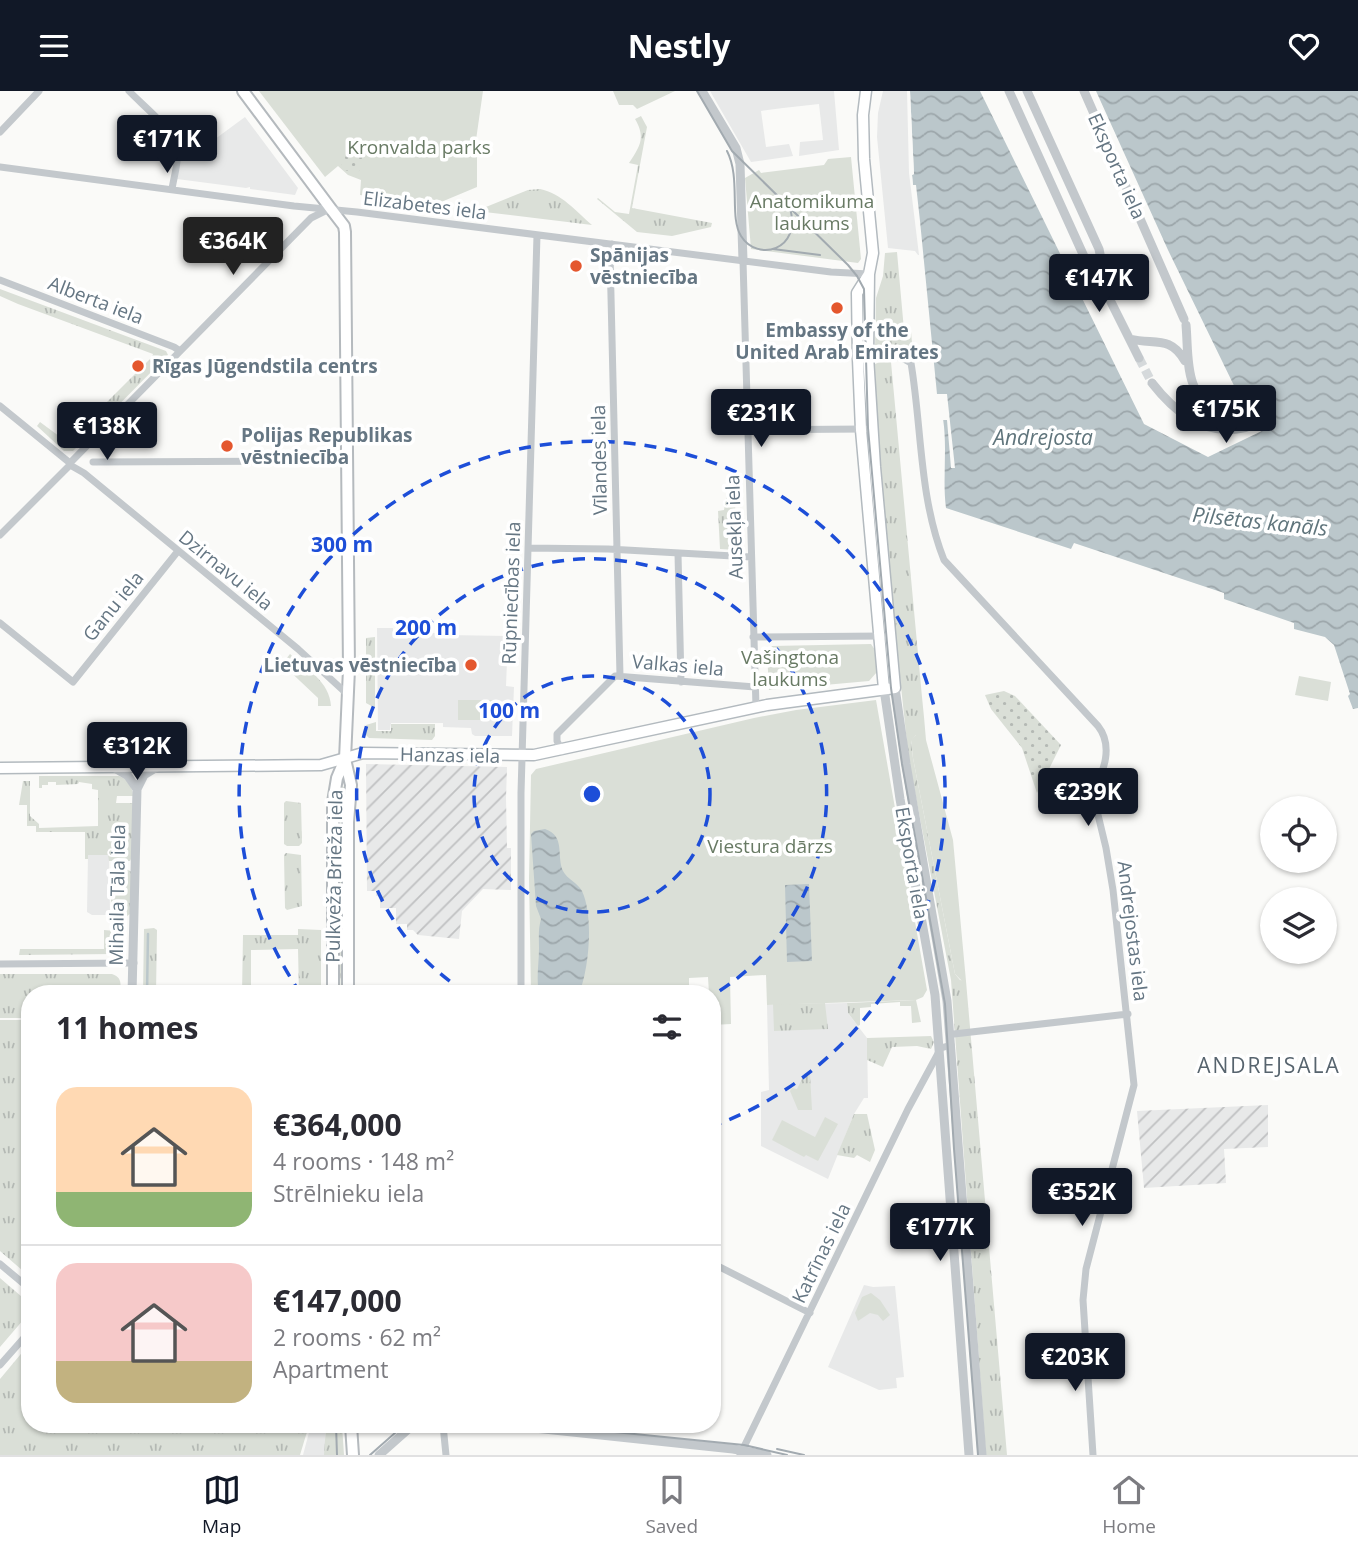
<!DOCTYPE html>
<html lang="en">
<head>
<meta charset="utf-8">
<style>
  :root { --surface:#fff; --page:#f7f7f7; --text:#2b2b33; --muted:#7c7c81; --line:#e1e1e2; --accent:#111827 }
  body { margin:0; font-family:"Open Sans",sans-serif; background:var(--page); color:var(--text); height:100vh; display:flex; flex-direction:column; font-size:26px; white-space:nowrap }
  * { box-sizing:border-box; margin:0 }
  p { font-size:23px; color:var(--muted) }
  .icon { flex:none; width:38px; height:38px; fill:none; stroke:currentColor; stroke-width:2; stroke-linecap:round; stroke-linejoin:round }
  .map { position:relative; flex:1; overflow:hidden }
  .details { position:absolute; left:21px; top:894px; width:700px; height:448px; display:flex; flex-direction:column; background:var(--surface); border-radius:28px; box-shadow:0 2px 5px #0004 }
  .details>* { flex:none }
  .buttons { position:absolute; left:1260px; top:705px; display:grid; gap:14px }
  .buttons a { display:grid; place-items:center; width:77px; height:77px; border-radius:50%; background:var(--surface); box-shadow:0 2px 5px #0004; font-size:35px }
  .price { position:absolute; translate:-50% -60px; padding:0 16px; border-radius:7px; background:var(--accent); color:#fff; font-size:23px; line-height:46px; filter:drop-shadow(0 2px 4px #0008) }
  .price::after { content:''; position:absolute; left:50%; top:42px; width:21px; height:16px; margin-left:-10px; background:inherit; clip-path:polygon(0 0,100% 0,50% 100%) }
  .price.active { background:#222; color:#fff }
  ul { padding:0; list-style:none }
  li { display:flex; align-items:center; gap:21px; height:175px; padding:0 35px }
  li+li { border-top:2px solid var(--line) }
  li span { display:grid; place-items:center; flex:none; width:196px; height:140px; border-radius:21px; color:#555 }
  li>.icon { margin-inline-start:auto }
  span .icon { width:84px; height:84px; fill:#fffc; stroke-width:1 }
  li b { font-size:30px }
  h2 { display:flex; justify-content:space-between; align-items:center; height:84px; padding:0 35px; font-size:30px }
  header { display:flex; justify-content:space-between; align-items:center; height:91px; padding:0 35px; background:var(--accent); color:#fff; font-size:32px; font-weight:700 }
  .tabs { display:flex; justify-content:space-around; align-items:center; height:98px; border-top:2px solid var(--line); background:var(--surface); font-size:19px; color:var(--muted) }
  .tabs a { display:grid; justify-items:center; gap:4px }
  .tabs .active { color:var(--accent) }
  .map>svg:first-child { display:block }
  .built { fill:#e8e9e9 }
  .industrial { fill:url(#industrial-furrows) }
  .grass { fill:url(#grass-tufts) }
  .park { fill:#dadfd7 }
  .garden { fill:url(#garden-dots) }
  .water { fill:url(#water-waves) }
  .pier { fill:#fafaf8 }
  .lines { fill:none; stroke-linecap:round; stroke-linejoin:round }
  .stream { stroke:#bbc7cb; stroke-width:2.5 }
  .minor-tunnel { stroke:#d5d9db; stroke-width:7; stroke-dasharray:7 3.5; stroke-linecap:butt }
  .tertiary-tunnel { stroke:#d5d9db; stroke-width:9; stroke-dasharray:9 4.5; stroke-linecap:butt }
  .secondary-casing { stroke:#b3babf; stroke-width:13 }
  .primary-casing { stroke:#b5babe; stroke-width:14 }
  .minor { stroke:#c3c8cc; stroke-width:7 }
  .tertiary { stroke:#c3c8cc; stroke-width:9 }
  .secondary { stroke:#fff; stroke-width:10 }
  .primary { stroke:#fff; stroke-width:10 }
  .tram { stroke:#a2aab0; stroke-width:2 }
  .ring { fill:none; stroke:#1d4ed8; stroke-width:3.5; stroke-dasharray:12 9 }
  .poi-dot { fill:#e4572e; stroke:#fff; stroke-width:2.5 }
  .labels { text-anchor:middle; stroke-width:7; stroke-linejoin:round; paint-order:stroke }
  .park-label { font-size:19px; fill:#687a64; stroke:#fff }
  .street-label { font-size:19px; fill:#657683; stroke:#fff }
  .poi-label { font-size:19px; font-weight:bold; fill:#657683; stroke:#fff; text-anchor:start }
  .water-label { font-size:21px; font-style:italic; fill:#60757c; stroke:#fff }
  .neighbourhood-label { font-size:21px; letter-spacing:2px; fill:#57646e; stroke:#fff }
  .centre { fill:#1d4ed8; stroke:#fff; stroke-width:3.5 }
  .ring-label { font-size:21px; text-anchor:middle; font-weight:bold; fill:#1d4ed8; stroke:#fff; stroke-width:7; stroke-linejoin:round; paint-order:stroke }
</style>
</head>
<body>
<header><svg class="icon" aria-label="menu" viewBox="0 0 24 24"><path d="M4 6h16M4 12h16M4 18h16"/></svg>Nestly<svg class="icon" aria-label="heart" viewBox="0 0 24 24"><path d="M12 20l-8-8c-3-5 5-10 8-4 3-6 11-1 8 4z"/></svg></header>
<div class="map">
<svg width="1358" height="1364" viewBox="0 0 1358 1364">
  <defs>
    <pattern id="industrial-furrows" width="10" height="10" patternUnits="userSpaceOnUse" patternTransform="scale(1.75)"><rect width="10" height="10" fill="#e8e9e9"/><path d="M-1 1l2-2M0 10L10 0M9 11l2-2" fill="none" stroke="#c0c1c2"/></pattern>
    <pattern id="grass-tufts" width="24" height="20" patternUnits="userSpaceOnUse" patternTransform="scale(1.75)"><rect width="24" height="20" fill="#dadfd7"/><path d="M3 7l-1-3M5 7V3M7 7l1-3M15 17l-1-3M17 17v-4M19 17l1-3" fill="none" stroke="#b4b9b4"/></pattern>
    <pattern id="garden-dots" width="8" height="8" patternUnits="userSpaceOnUse" patternTransform="scale(1.75)"><rect width="8" height="8" fill="#dadfd7"/><path d="M2 2h.1M6 6h.1" fill="none" stroke="#b4b9b4" stroke-width="1.8" stroke-linecap="round"/></pattern>
    <pattern id="water-waves" width="16" height="10" patternUnits="userSpaceOnUse" patternTransform="scale(1.75)"><rect width="16" height="10" fill="#bbc7cb"/><path d="M0 5q4-4 8 0t8 0" fill="none" stroke="#9ca6aa"/></pattern>
  </defs>
  <rect width="100%" height="100%" fill="#fafaf8"/>
  <path class="built" d="M710 0H834L839 59 799 65 800 51 823 49 819 13 783 17 761 20 766 56 789 53 793 65 751 71Z
    M883 0H910L914 83 912 84 923 164H918L915 160 888 157 877 46 878 22Z
    M245 26 298 97 295 104 250 98V96L246 97 177 88 182 52 210 55 211 51Z
    M377 537H393V542H439L440 547H447V544L508 545 506 595 514 596 512 645H475L472 643 471 637 443 636V632H391L390 639H378Z
    M88 764H109L110 821 106 824H92L87 821Z
    M847 912 848 922 867 947 868 1007H864L854 1023 828 1088 761 1055V1001L769 999 767 914Z
    M864 1194 873 1196 895 1195 904 1286 896 1287 897 1297 879 1299 828 1276Z
    M311 1334H325V1364H303Z"/>
  <path class="industrial" d="M366 673 507 676 506 707 507 757H511V799L483 798 462 820 459 848 418 844 413 839H407V833H396V817H380V805H376V800H367Z
    M1268 1014V1056L1224 1058 1226 1092 1144 1097 1137 1020Z"/>
  <path class="grass" d="M641 25 647 36 632 117 712 132 711 136 672 145 637 141 597 108 598 107 615 121 629 123 638 74 629 72C640 55 646 47 635 28Z
    M540 98C561 102 577 121 592 134L476 120 528 99Z
    M897 161 904 239 911 240 913 264C901 258 887 263 875 257L876 207 883 185 885 162Z
    M0 198 166 260 168 264 73 360H64L37 335 40 331 67 351 152 266 153 263 18 213 0 205Z
    M880 271H891L922 606 924 626H916V644L911 650 913 667 955 883 960 889 966 890 1007 1364H986L951 889 909 670 878 382 875 273Z
    M735 402 736 459 720 458 718 420 724 419 727 403Z
    M375 546V617L366 612V547Z
    M290 563C306 577 330 591 331 615H318V607L282 573Z
    M376 631V640H391V633H435V645L432 649 369 647 366 644V634Z
    M39 685H119C128 688 133 697 133 705H117L116 712H133L132 766 130 770H109L108 764H88V768H85V741H36V735H27V714H19L23 690H30V725L39 733V737L98 735V699L92 698V693L79 691 78 693 56 694V691H48V694H42V697H39Z
    M340 695 344 696 341 748 343 903H341C339 834 331 764 340 695Z
    M286 710 301 712 302 752 299 755H287L284 753V712Z
    M286 762 301 764 302 815 287 819 285 817 284 764Z
    M124 777 132 781 130 823 124 827H115L111 823V782L114 778Z
    M154 837 157 839 156 903H143L144 838Z
    M298 838 321 839V903H299L298 858 251 859V903H242L243 844H298Z
    M104 839C112 840 118 839 123 845H110V854L124 855 123 860 114 863 19 864 20 858H104Z
    M0 883H112C122 886 121 893 120 903H30V927H0Z
    M916 909 921 931 912 932 911 915H900V911L871 913V916L860 917V934L858 935 848 922 847 912Z
    M825 912 828 938 774 940 773 913Z
    M0 929H30V1186L0 1160Z
    M931 945 934 951 931 958 917 955 892 956 883 976 867 969V947Z
    M805 982 810 983 812 1019H798L790 1000 792 997 797 998Z
    M854 1023H867L875 1059 870 1071 857 1064 854 1067 837 1064Z
    M0 1187 29 1212 30 1221 0 1256Z
    M30 1252V1334H309L300 1364H0V1288Z
    M326 1334H342L344 1364H324Z"/>
  <path class="park" d="M259 0H483L474 63 477 64V96L434 114 360 104 361 89 348 84 338 75 325 86Z
    M613 0H675L637 18 633 14H619Z
    M851 66 861 168 858 172 751 158 745 87 759 79 761 82 824 74 828 68Z
    M871 553 875 559 877 581 869 590 769 599 767 561 772 555Z
    M1299 585 1331 591 1328 610 1295 604Z
    M458 609H496V629H458Z
    M876 609 927 899 923 906 916 909 767 914 766 884 730 886 731 933 712 934V903H709L708 886 689 887V903H531L529 787 531 684 536 678 754 627 796 619Z
    M916 626H924L926 649 953 749 966 890H962L955 883 913 667 911 649 916 644Z
    M825 1026 838 1033 818 1070 806 1064 804 1066 772 1049 782 1029 815 1046Z
    M871 1202 880 1209 890 1224 883 1230 878 1224 870 1222 858 1230 855 1222 862 1206Z"/>
  <path class="garden" d="M354 49 372 59 357 83 345 79 341 74Z
    M1004 600 1015 605 1061 654 1037 702 1022 657 991 618 985 604Z"/>
  <path class="water" d="M910 0H980L1144 333 1208 366 1276 333 1261 301 1241 309 1168 159 1096 0H1358V617L1353 618 1348 605 1350 603 1334 554 1325 546 1294 538V532L1224 508V502L1074 452 1071 458 946 417C941 380 952 335 935 302L912 84 914 83Z
    M545 738C566 745 556 765 563 780 567 788 578 792 582 800 594 826 589 878 579 903H539C536 885 539 874 539 857 539 846 538 839 541 828L536 815 531 743 534 740Z
    M809 793 812 870 787 871 785 794Z"/>
  <path class="pier" d="M907 0H910L914 83 912 84 913 94H916L920 130 937 303H947L955 377H951L947 329H939L938 315 932 304 919 164 909 82Z"/>
  <g class="lines">
    <path class="stream" d="M147 903 148 843"/>
    <path class="minor-tunnel" d="M300 370H323"/>
    <path class="tertiary-tunnel" d="M1139 267 1152 292"/>
    <g class="secondary-casing">
      <path id="secondary" d="M866 0 863 24 864 68 873 162 869 183 857 202 858 268 861 339 884 598
        M0 677 321 674 363 662 534 664 767 614 895 597 875 376 868 265 869 183"/>
    </g>
    <g class="primary-casing">
      <path id="primary" d="M243 0 331 118 344 135 345 141 349 578 345 668 351 694 348 731V903
        M333 903V711L337 687 345 668
        M351 1334 353 1364"/>
    </g>
    <path class="minor" d="M129 0C141 13 172 37 176 54 180 67 174 85 172 98
      M0 41 39 0
      M0 76 294 115 357 121 831 181 869 183
      M612 153 610 163 620 585
      M743 170 756 616
      M0 189 174 256 180 260
      M865 266H900L911 272C922 338 919 406 944 469L1098 635C1113 654 1105 681 1092 699L1106 757 1113 799 1134 994 1086 1178 1083 1209 1093 1364
      M0 315 70 372
      M747 339 865 338
      M323 370H347
      M93 371 300 370
      M70 372 311 127 327 119
      M70 374 84 382 298 558 346 602
      M0 444 70 374
      M528 457 608 458 751 466
      M678 463 681 591
      M0 532 73 591 178 460
      M753 546 882 545
      M562 660 557 650V643L615 585 755 596
      M0 873 134 872
      M521 903V702L537 144
      M954 943 1128 923
      M712 1172 810 1222
      M0 1173 30 1198
      M0 1274 30 1240
      M443 1334 446 1364
      M740 1364 908 1018 941 957 951 954"/>
    <path class="tertiary" d="M702 0 736 57 740 73 743 170
      M1009 0 1087 172 1102 193 1139 267
      M1027 0 1099 158 1102 173V193
      M1084 0 1184 228
      M1186 234C1189 267 1183 309 1223 319 1233 322 1242 324 1251 320L1248 310 1251 305
      M1130 248C1154 254 1170 244 1185 270
      M1152 292C1173 319 1201 343 1237 338 1247 337 1256 334 1262 326L1260 312 1251 305
      M895 597 906 673 947 910 982 1364
      M884 598 900 708 935 904 969 1364
      M113 676 128 685 137 698
      M132 903 137 698 144 684 157 676
      M506 1334 733 1358 767 1364
      M379 1364 413 1334"/>
    <use href="#secondary" class="secondary"/>
    <use href="#primary" class="primary"/>
    <path class="tram" d="M697 0 732 60 848 174 857 185 864 198 868 337 891 597 902 673 945 913 954 1058 978 1364
      M727 60C741 87 729 126 741 145 757 171 802 160 790 117
      M773 158 820 164
      M336 1334 337 1364
      M545 1334 744 1354 787 1364
      M777 1358 804 1364
      M370 1364 404 1334"/>
  </g>
  <g class="ring">
    <circle cx="592" cy="703" r="118"/>
    <path d="M467 902A235 235 0 1 1 713 904"/>
    <path d="M301 903A353 353 0 1 1 713 1035"/>
  </g>
  <g class="poi-dot">
    <circle cx="576" cy="175" r="7"/>
    <circle cx="837" cy="217" r="7"/>
    <circle cx="138" cy="275" r="7"/>
    <circle cx="227" cy="355" r="7"/>
    <circle cx="471" cy="574" r="7"/>
  </g>
  <g class="labels">
    <g class="park-label">
      <text x="419" y="63">Kronvalda parks</text>
      <text x="812" y="117">Anatomikuma<tspan x="812" dy="22">laukums</tspan></text>
      <text x="790" y="573">Vašingtona<tspan x="790" dy="22">laukums</tspan></text>
      <text x="770" y="762">Viestura dārzs</text>
    </g>
    <g class="street-label">
      <text transform="translate(1117 75) rotate(66)" y="7">Eksporta iela</text>
      <text transform="translate(425 114) rotate(7)" y="7">Elizabetes iela</text>
      <text transform="translate(96 209) rotate(21)" y="7">Alberta iela</text>
      <text transform="translate(599 369) rotate(-91)" y="7">Vīlandes iela</text>
      <text transform="translate(734 436) rotate(-92)" y="7">Ausekļa iela</text>
      <text transform="translate(226 479) rotate(39)" y="7">Dzirnavu iela</text>
      <text transform="translate(511 502) rotate(-88)" y="7">Rūpniecības iela</text>
      <text transform="translate(113 515) rotate(-51)" y="7">Ganu iela</text>
      <text transform="translate(678 574) rotate(5)" y="7">Valkas iela</text>
      <text transform="translate(450 664) rotate(1)" y="7">Hanzas iela</text>
      <text transform="translate(912 772) rotate(80)" y="7">Eksporta iela</text>
      <text transform="translate(334 785) rotate(-89)" y="7">Pulkveža Brieža iela</text>
      <text transform="translate(117 804) rotate(-89)" y="7">Mihaila Tāla iela</text>
      <text transform="translate(1133 840) rotate(83)" y="7">Andrejostas iela</text>
      <text transform="translate(821 1162) rotate(-64)" y="7">Katrīnas iela</text>
    </g>
    <g class="poi-label">
      <text x="590" y="171">Spānijas<tspan x="590" dy="22">vēstniecība</tspan></text>
      <text x="837" y="246" text-anchor="middle">Embassy of the<tspan x="837" dy="22">United Arab Emirates</tspan></text>
      <text x="152" y="282">Rīgas Jūgendstila centrs</text>
      <text x="241" y="351">Polijas Republikas<tspan x="241" dy="22">vēstniecība</tspan></text>
      <text x="457" y="581" text-anchor="end">Lietuvas vēstniecība</text>
    </g>
    <g class="water-label">
      <text x="1043" y="354">Andrejosta</text>
      <text transform="translate(1260 431) rotate(6)" y="7">Pilsētas kanāls</text>
    </g>
    <g class="neighbourhood-label">
      <text x="1269" y="982">ANDREJSALA</text>
    </g>
  </g>
  <circle cx="592" cy="703" r="10" class="centre"/>
  <g class="ring-label">
    <text x="342" y="461">300 m</text>
    <text x="426" y="544">200 m</text>
    <text x="509" y="627">100 m</text>
  </g>
</svg>
<div class="buttons">
<a><svg class="icon" aria-label="locate" viewBox="0 0 24 24"><circle cx="12" cy="12" r="6"/><path d="M12 2v4M12 18v4M2 12h4M18 12h4"/></svg></a>
<a><svg class="icon" aria-label="layers" viewBox="0 0 24 24"><path d="M12 4l9 5-9 5-9-5zM3 14l9 5 9-5"/></svg></a>
</div>
<b class="price" style="left:167px;top:84px">€171K</b>
<b class="price active" style="left:233px;top:186px">€364K</b>
<b class="price" style="left:1099px;top:223px">€147K</b>
<b class="price" style="left:1226px;top:354px">€175K</b>
<b class="price" style="left:761px;top:358px">€231K</b>
<b class="price" style="left:107px;top:371px">€138K</b>
<b class="price" style="left:137px;top:691px">€312K</b>
<b class="price" style="left:1088px;top:737px">€239K</b>
<b class="price" style="left:1082px;top:1137px">€352K</b>
<b class="price" style="left:940px;top:1172px">€177K</b>
<b class="price" style="left:1075px;top:1302px">€203K</b>
<section class="details">
<h2>11 homes<svg class="icon" aria-label="filters" viewBox="0 0 24 24"><path d="M4 7h16M4 17h16"/><circle cx="9" cy="7" r="2"/><circle cx="15" cy="17" r="2"/></svg></h2>
<ul>
<li><span style="background:linear-gradient(#ffd9b3 75%,#8fb573 0)"><svg class="icon" aria-label="home" viewBox="0 0 24 24"><path d="M3 11l9-7 9 7M6 9v11h12V9"/></svg></span><div><b>€364,000</b><p>4 rooms · 148 m²</p><p>Strēlnieku iela</p></div></li>
<li><span style="background:linear-gradient(#f6c9c9 70%,#c2b280 0)"><svg class="icon" aria-label="home" viewBox="0 0 24 24"><path d="M3 11l9-7 9 7M6 9v11h12V9"/></svg></span><div><b>€147,000</b><p>2 rooms · 62 m²</p><p>Apartment</p></div></li>
</ul>
</section>
</div>
<nav class="tabs">
<a class="active"><svg class="icon" aria-label="map" viewBox="0 0 24 24"><path d="M3 6l6-2 6 2 6-2v14l-6 2-6-2-6 2zM9 4v14M15 6v14"/></svg>Map</a>
<a><svg class="icon" aria-label="saved" viewBox="0 0 24 24"><path d="M7 4h10v16l-5-4-5 4z"/></svg>Saved</a>
<a><svg class="icon" aria-label="home" viewBox="0 0 24 24"><path d="M3 11l9-7 9 7M6 9v11h12V9"/></svg>Home</a>
</nav>
</body>
</html>
